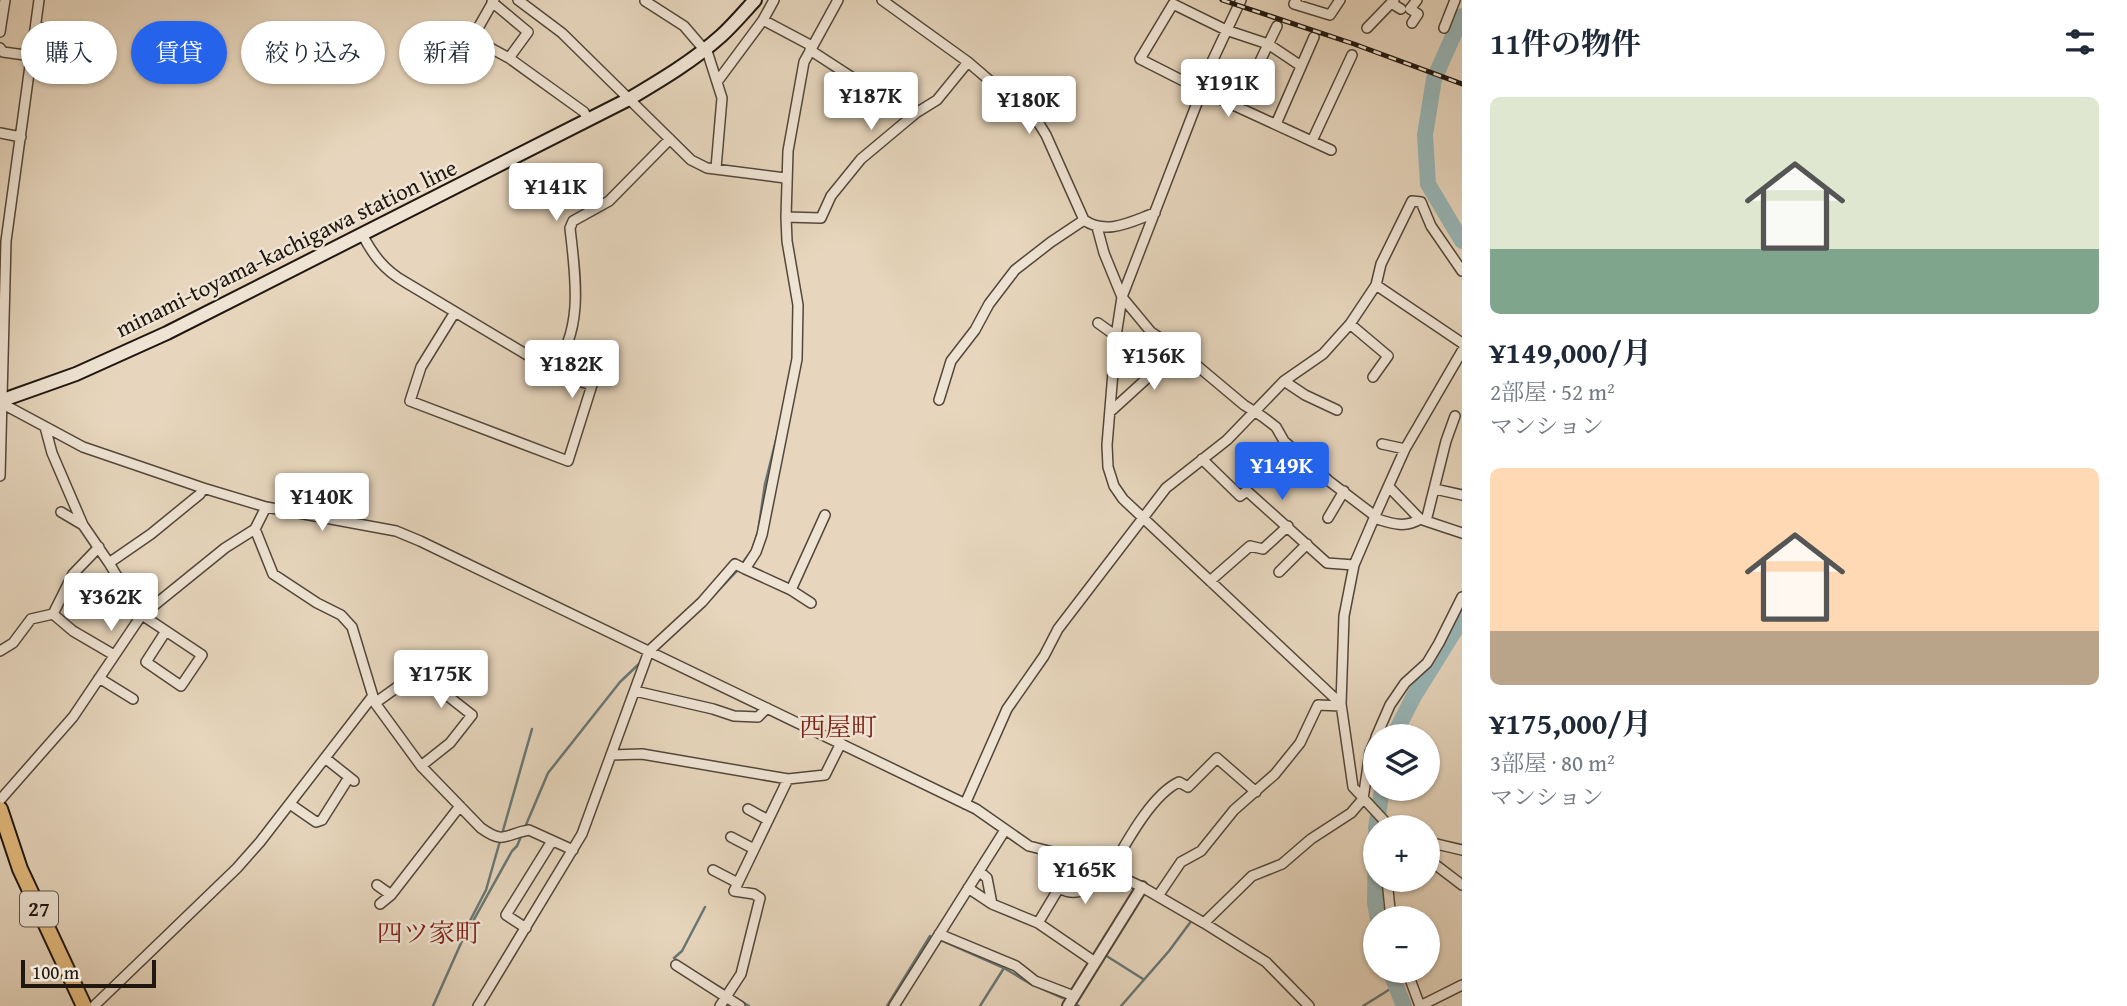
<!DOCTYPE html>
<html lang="ja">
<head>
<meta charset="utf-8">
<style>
  :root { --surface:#fff; --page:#f6f6f7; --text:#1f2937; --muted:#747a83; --accent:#2563eb }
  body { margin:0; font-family:"Gentium Book Plus","Noto Serif JP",serif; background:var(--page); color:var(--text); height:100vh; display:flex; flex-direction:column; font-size:26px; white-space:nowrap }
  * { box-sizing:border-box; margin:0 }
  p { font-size:23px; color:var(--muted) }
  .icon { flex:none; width:38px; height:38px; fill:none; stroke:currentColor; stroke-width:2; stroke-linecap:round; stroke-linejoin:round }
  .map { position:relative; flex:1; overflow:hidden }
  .drawer { display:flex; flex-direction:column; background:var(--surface); width:665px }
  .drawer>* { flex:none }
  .guide { position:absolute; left:21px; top:21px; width:665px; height:63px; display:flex; gap:14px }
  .buttons { position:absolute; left:1363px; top:724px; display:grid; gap:14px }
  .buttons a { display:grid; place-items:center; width:77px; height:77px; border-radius:50%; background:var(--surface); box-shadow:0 2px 5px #0004; font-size:35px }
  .scale { position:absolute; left:21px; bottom:18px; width:135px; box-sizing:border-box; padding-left:7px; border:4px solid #201710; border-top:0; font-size:19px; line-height:24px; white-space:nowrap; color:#201710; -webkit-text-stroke:5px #efe4d4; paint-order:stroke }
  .price { position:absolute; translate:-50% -60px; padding:0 16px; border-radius:7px; background:#fff; color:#222; font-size:23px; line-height:46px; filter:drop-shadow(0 2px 4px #0008) }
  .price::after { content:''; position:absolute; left:50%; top:42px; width:21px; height:16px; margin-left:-10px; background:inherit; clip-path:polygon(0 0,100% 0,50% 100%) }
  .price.selected { background:var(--accent); color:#fff }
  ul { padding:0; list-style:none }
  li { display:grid; align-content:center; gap:14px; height:371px; padding:0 28px }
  li span { display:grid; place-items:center; height:217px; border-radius:10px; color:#555 }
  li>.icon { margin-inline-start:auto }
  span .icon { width:126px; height:126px; fill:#fffc; stroke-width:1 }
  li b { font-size:30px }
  h2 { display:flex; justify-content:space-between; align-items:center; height:84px; padding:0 28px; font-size:30px }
  .pill { padding:0 24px; border-radius:32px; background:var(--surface); box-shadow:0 2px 5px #0004; font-size:24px; line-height:63px }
  .pill.selected { background:var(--accent); color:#fff }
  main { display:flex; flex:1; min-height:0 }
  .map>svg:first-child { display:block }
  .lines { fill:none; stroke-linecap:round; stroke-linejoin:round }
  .stream { stroke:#687775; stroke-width:2.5 }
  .river { stroke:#98b7b8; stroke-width:16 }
  .minor-casing { stroke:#52473b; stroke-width:12 }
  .tertiary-casing { stroke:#52473b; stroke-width:14 }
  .secondary-casing { stroke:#201710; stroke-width:16 }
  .primary-casing { stroke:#201710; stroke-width:18 }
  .minor { stroke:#efe4d4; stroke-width:9 }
  .tertiary { stroke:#efe4d4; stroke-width:10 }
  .secondary { stroke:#efe4d4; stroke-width:12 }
  .primary { stroke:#e4bb7e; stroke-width:14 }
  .rail-casing { stroke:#201710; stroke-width:5 }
  .rail { stroke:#efe4d4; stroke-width:2.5; stroke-dasharray:8; stroke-linecap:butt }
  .labels { text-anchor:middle; stroke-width:5; stroke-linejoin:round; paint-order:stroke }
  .shield { fill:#efe4d4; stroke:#5e544b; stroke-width:2 }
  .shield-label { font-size:21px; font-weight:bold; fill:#201710 }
  .street-label { font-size:23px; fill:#201710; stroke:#efe4d4 }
  .quarter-label { font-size:26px; fill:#7a1f14; stroke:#efe4d4 }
</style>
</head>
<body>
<main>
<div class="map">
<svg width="1462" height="1006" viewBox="0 0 1462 1006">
  <rect width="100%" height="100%" fill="#e7d6bd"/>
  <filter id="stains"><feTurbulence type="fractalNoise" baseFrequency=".00286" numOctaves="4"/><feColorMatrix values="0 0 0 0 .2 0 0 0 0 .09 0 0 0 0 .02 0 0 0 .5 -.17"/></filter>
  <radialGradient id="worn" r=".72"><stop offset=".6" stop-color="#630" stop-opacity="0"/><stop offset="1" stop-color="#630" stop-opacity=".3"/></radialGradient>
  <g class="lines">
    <path class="stream" d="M713 596 736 572 752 550 758 532 765 484 777 436
      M502 834 532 729
      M462 941 461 938 486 890 500 841
      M943 941 1004 968 1029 983 1063 998
      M1105 955 1143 979
      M678 962 674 958 682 951 705 907
      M690 969 726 991
      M731 995 749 1006
      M1077 1005 1079 1006
      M433 1006 462 941 512 851 517 846 548 773 620 682 641 662
      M887 1006 930 936
      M980 1006 1004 968
      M1121 1006 1169 951 1192 920
      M1363 1006 1395 986"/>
    <path class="river" d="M1462 16 1434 79 1425 135 1428 184 1462 241
      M1393 737 1414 696 1462 619
      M1376 828 1382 789
      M1376 833 1375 903 1378 919
      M1390 971 1404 1006"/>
    <g class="minor-casing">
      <path id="minor" d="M518 0 562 33 691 160 707 168 785 178
        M882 0 968 62 1038 122 1046 135 1084 220C1107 236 1132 221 1155 213
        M1241 0 1202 83V90L1122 297 1116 336 1107 445 1108 467 1114 486 1123 499 1341 704
        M1296 0 1294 4 1330 15 1340 0
        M645 1 684 26 708 54 722 98 716 168
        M492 2 528 32 509 58
        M1391 3 1401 9
        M763 20 812 46
        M1412 23 1418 14 1410 9 1417 0
        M36 27 76 31
        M1367 28 1394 0
        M1444 28 1455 0
        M0 32 5 0
        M472 38 509 58 584 112 588 120
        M469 44 494 0
        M0 48 3 52 32 56
        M810 50 870 89
        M1301 66 1268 44 1226 30 1173 4 1140 59 1207 93 1331 150
        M717 82 763 20 774 0
        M1238 107 1277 26
        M1276 124 1314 37
        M0 133 21 137
        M1312 141 1352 55
        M786 217 821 218 831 196 861 159 916 113 937 100 968 62
        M1097 227 1104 253 1122 297 1151 332 1182 353 1244 405 1263 417 1276 427 1284 441 1329 481 1375 516
        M362 234C373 255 384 270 405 282L564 377 592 385 568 461 410 401 421 367 455 312
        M1376 285 1462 343
        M1098 323 1116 336
        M1350 324 1388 356 1373 377
        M552 370C585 330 575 275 570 228L573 221 609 201 670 139
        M1284 381 1305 395 1337 410
        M939 400 951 361 975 330 989 304 1015 270 1051 242 1084 220
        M3 404 83 447 203 488 266 507 396 531 420 541 976 809 1029 846 1080 859 1104 869 1142 887 1204 923 1266 962 1309 1006
        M1110 412 1178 350
        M45 427 52 453 83 525
        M1382 444 1405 449
        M1202 459 1240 496 1247 491 1327 563 1354 565
        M0 476 6 241 39 0
        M1389 487 1420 519 1462 533
        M1435 489 1462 495
        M61 512 83 525 109 563 141 616
        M1328 518 1344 491
        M1374 518C1390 523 1405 529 1420 519
        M1426 521 1446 441 1455 416
        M255 529 273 574 317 603 341 615 352 627 375 703 421 766 481 828C505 845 504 834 529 830L573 850
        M109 563 151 534 200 494 203 488
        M745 569 791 590 811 603
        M1279 572 1307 544
        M1210 581 1250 546 1263 549 1288 526
        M791 590 825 515
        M53 614 73 574 99 547
        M142 615 202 655 181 686 146 662 166 631
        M0 651 13 643 31 619 53 614 73 631 114 655
        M99 678 133 699
        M635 691 713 709 734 716 758 717 767 708
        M375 703 403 683 430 682 472 715 450 743 421 766
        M1376 737 1390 705 1405 683 1427 663 1439 643 1462 597
        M611 755 642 754 788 779 825 775 841 743
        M325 758 354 781
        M0 800 73 717 141 616 225 548 255 529 266 507
        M290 804 316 822 322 820 346 782
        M965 804 1007 709 1044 656 1058 629 1166 488 1227 440 1284 381 1323 354 1350 324 1376 285 1381 264 1412 201 1421 202 1431 226 1462 271
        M748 809 768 820
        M1391 828 1353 787 1341 704 1344 616 1354 565 1375 516 1405 449 1462 351
        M731 837 754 849
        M1428 842 1462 850
        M1428 859 1462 885
        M713 870 738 883
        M979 871 987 878 992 904
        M1110 871C1125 845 1151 795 1179 782L1188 787 1217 758 1256 792
        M1387 880 1391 919
        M377 885 391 895
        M968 888 992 904 1038 923 1095 962
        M1158 896 1181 862 1201 851 1234 810 1275 774 1300 743 1318 705 1341 706
        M380 904 391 895 460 806
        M1038 923 1059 888C1079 899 1095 887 1104 869
        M1204 923 1252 876 1282 864 1311 839 1351 813 1363 799 1370 752 1376 738
        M526 928 506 915 552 841
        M939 934 1016 966 1035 981 1074 996
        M676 965 740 1006
        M1407 971 1420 1006
        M94 1006 237 868 260 842 372 697
        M478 1006 582 834 649 651 702 602 735 564 745 569 756 552 762 535 797 359 798 305 787 241 786 217 788 151 804 62 838 0
        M720 1006 741 974 760 898 754 894 734 891 788 779
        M894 1006 1005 830
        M1420 1006 1462 985"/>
    </g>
    <g class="tertiary-casing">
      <path id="tertiary" d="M1068 1006 1142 887"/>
    </g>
    <g class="secondary-casing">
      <path id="secondary" d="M0 401 76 374 167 333 629 99C661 80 693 61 721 36 733 25 744 12 755 0"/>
    </g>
    <g class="primary-casing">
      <path id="primary" d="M0 809 20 869 84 1006"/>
    </g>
    <use href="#minor" class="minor"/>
    <use href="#tertiary" class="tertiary"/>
    <use href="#secondary" class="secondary"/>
    <use href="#primary" class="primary"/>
    <g class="rail-casing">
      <path id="rail" d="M1222 0 1354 44 1462 84"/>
    </g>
    <use href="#rail" class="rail"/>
  </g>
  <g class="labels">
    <rect class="shield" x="20" y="891.5" width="38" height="35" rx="5"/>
    <g class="shield-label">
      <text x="39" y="916">27</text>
    </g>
    <g class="street-label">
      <text transform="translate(286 248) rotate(-26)" y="8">minami-toyama-kachigawa station line</text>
    </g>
    <g class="quarter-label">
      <text x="838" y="736">西屋町</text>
      <text x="429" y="942">四ツ家町</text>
    </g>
  </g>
  <rect width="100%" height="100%" filter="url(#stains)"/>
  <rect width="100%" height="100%" fill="url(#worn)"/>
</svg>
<div class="buttons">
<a><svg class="icon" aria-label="layers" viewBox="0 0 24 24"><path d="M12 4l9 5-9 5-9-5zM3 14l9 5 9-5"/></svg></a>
<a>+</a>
<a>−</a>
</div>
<div class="scale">100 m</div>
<b class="price" style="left:1228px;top:119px">¥191K</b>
<b class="price" style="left:871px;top:132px">¥187K</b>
<b class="price" style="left:1029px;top:136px">¥180K</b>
<b class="price" style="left:556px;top:223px">¥141K</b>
<b class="price" style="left:1154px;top:392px">¥156K</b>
<b class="price" style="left:572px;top:400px">¥182K</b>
<b class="price selected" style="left:1282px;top:502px">¥149K</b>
<b class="price" style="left:322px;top:533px">¥140K</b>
<b class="price" style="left:111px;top:633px">¥362K</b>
<b class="price" style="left:441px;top:710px">¥175K</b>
<b class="price" style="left:1085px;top:906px">¥165K</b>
<div class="guide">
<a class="pill">購入</a>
<a class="pill selected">賃貸</a>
<a class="pill">絞り込み</a>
<a class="pill">新着</a>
</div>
</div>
<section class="drawer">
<h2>11件の物件<svg class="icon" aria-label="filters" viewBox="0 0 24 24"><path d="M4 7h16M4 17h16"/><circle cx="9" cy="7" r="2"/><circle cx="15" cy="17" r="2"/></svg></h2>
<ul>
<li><span style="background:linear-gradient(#dfe7d0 70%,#7fa58c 0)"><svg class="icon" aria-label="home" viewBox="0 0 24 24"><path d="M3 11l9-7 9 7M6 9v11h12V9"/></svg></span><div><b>¥149,000/月</b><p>2部屋 · 52 m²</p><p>マンション</p></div></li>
<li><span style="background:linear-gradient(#ffd9b3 75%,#b9a48a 0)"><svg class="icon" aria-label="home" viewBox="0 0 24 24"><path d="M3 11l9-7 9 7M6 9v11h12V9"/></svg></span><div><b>¥175,000/月</b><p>3部屋 · 80 m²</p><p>マンション</p></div></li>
</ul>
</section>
</main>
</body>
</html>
